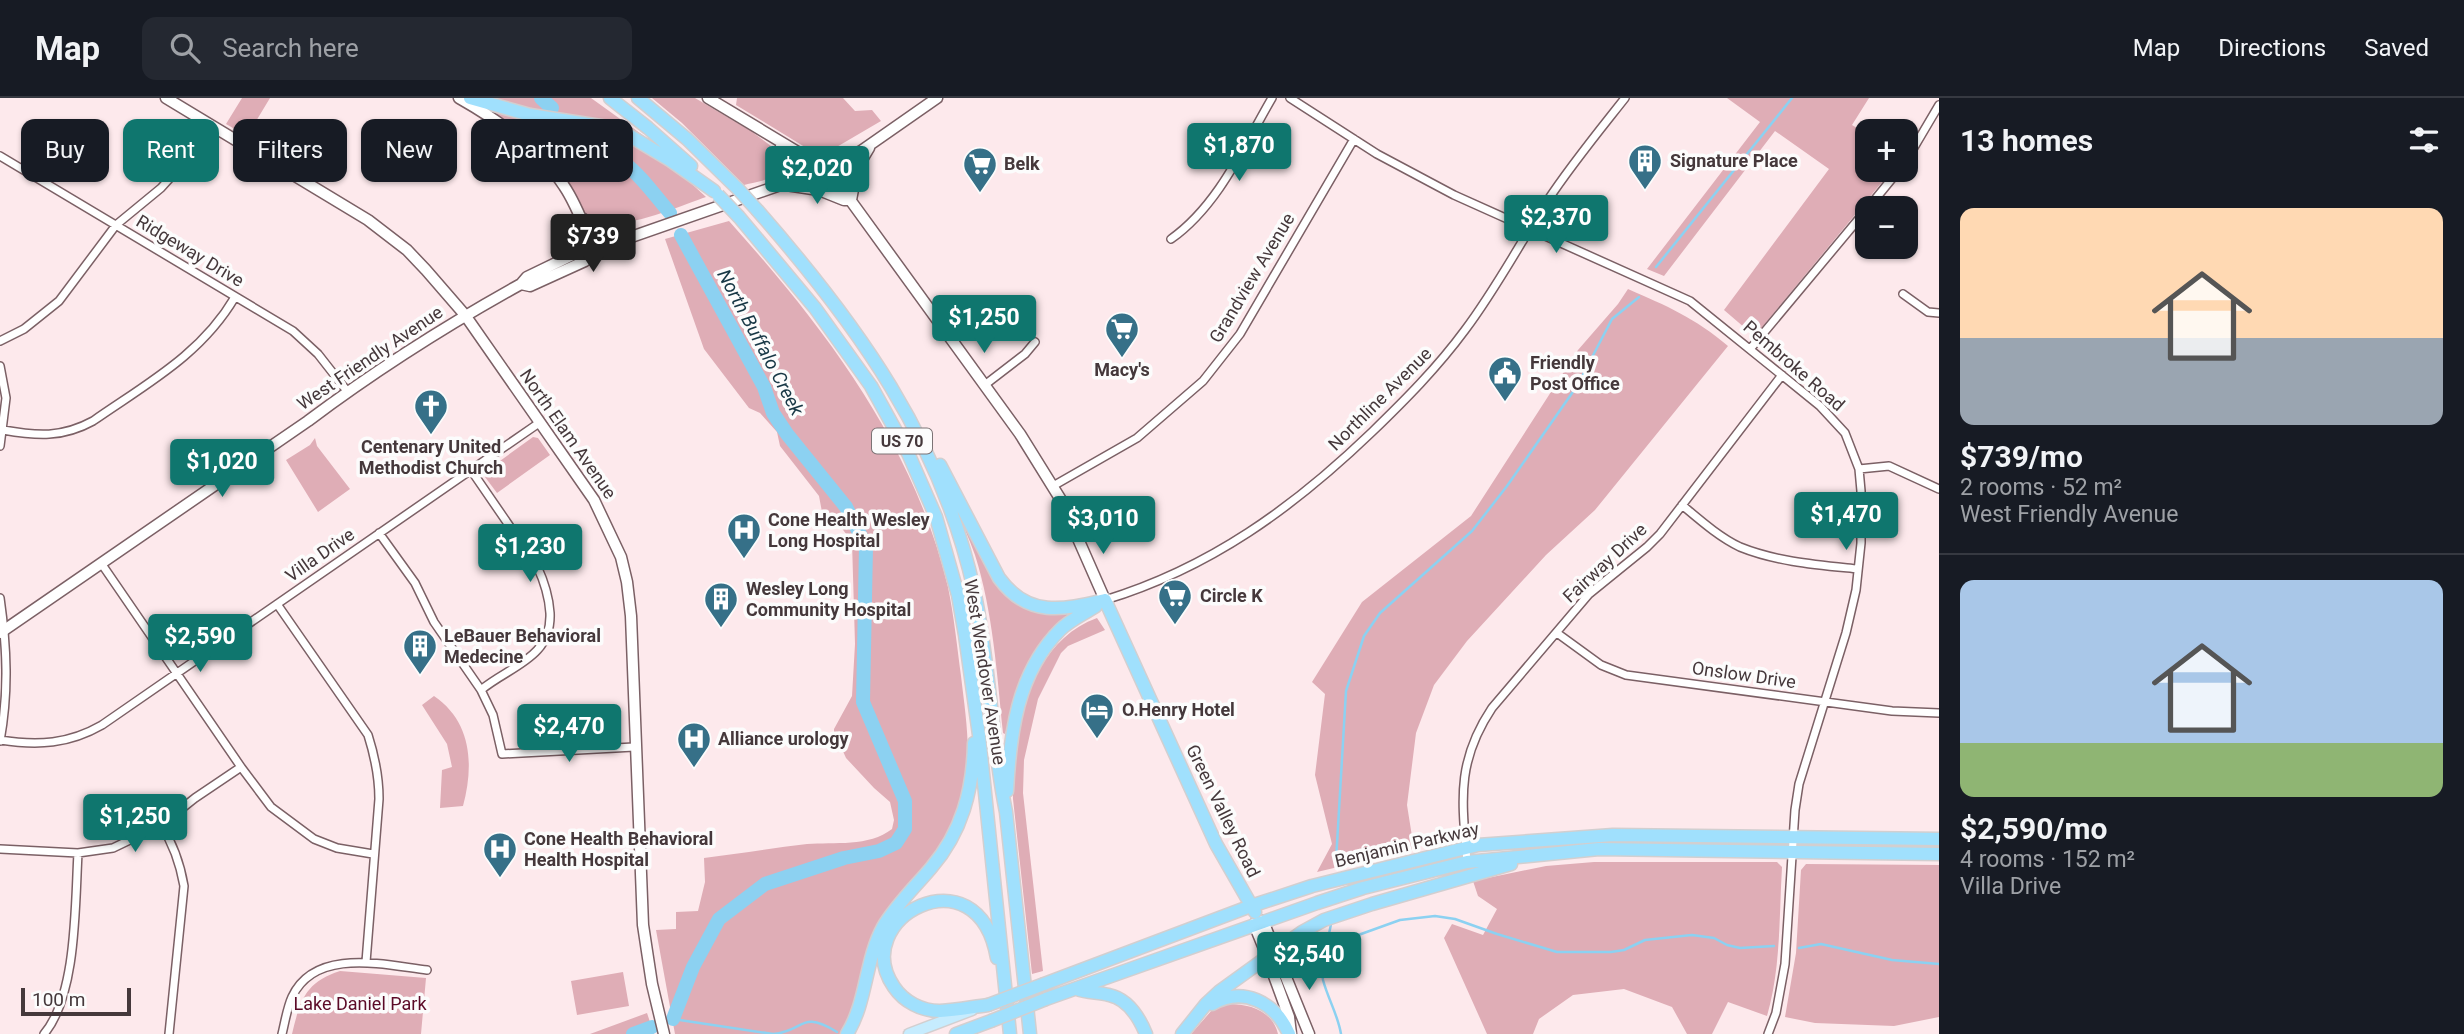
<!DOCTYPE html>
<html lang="en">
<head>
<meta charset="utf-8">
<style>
  :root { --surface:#171b24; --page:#242831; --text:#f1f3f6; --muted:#9ea1a6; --line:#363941; --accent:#0f766e }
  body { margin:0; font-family:Roboto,sans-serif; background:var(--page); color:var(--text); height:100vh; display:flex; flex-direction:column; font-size:26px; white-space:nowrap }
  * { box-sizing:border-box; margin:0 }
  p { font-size:23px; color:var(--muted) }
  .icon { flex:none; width:38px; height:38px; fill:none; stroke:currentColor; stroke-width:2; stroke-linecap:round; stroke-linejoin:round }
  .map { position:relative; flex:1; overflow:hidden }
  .sheet { display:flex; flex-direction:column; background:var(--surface); width:525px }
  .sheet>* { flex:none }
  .hud { position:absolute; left:21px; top:21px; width:665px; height:63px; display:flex; gap:14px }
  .tools { position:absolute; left:1855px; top:21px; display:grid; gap:14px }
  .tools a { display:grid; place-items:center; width:63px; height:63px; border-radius:14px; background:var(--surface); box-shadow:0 2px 5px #0004; font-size:35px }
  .scale { position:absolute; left:21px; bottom:18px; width:110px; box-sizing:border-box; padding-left:7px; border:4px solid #45383b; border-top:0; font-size:19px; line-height:24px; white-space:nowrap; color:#45383b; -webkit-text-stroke:5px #fcfcfc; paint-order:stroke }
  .price { position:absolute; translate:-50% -60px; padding:0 16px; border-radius:7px; background:var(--accent); color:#fff; font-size:23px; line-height:46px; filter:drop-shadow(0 2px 4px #0008) }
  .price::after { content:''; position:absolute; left:50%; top:42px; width:21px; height:16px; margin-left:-10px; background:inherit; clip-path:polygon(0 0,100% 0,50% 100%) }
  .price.on { background:#222; color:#fff }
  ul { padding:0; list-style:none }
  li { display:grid; align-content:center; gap:14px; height:371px; padding:0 21px }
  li+li { border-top:2px solid var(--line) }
  li span { display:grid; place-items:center; height:217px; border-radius:14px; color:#555 }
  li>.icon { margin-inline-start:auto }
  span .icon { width:126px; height:126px; fill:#fffc; stroke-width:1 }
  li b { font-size:30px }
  h2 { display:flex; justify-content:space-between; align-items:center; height:84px; padding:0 21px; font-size:30px }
  .chip { padding:0 24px; border-radius:14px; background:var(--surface); box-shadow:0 2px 5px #0004; font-size:24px; line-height:63px }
  .chip.on { background:var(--accent); color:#fff }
  header { display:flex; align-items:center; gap:42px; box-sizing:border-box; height:98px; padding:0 35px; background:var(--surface); border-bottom:2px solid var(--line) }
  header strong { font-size:33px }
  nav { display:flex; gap:38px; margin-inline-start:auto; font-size:24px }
  .search { width:490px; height:63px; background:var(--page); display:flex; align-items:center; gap:18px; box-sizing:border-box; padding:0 24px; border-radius:14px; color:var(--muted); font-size:26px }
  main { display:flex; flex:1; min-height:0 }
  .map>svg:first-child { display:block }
  .green { fill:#dfadb6 }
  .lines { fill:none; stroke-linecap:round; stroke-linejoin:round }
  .stream { stroke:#8cd1f1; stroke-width:2.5 }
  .river { stroke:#8cd1f1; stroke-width:14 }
  .street-casing { stroke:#7b6065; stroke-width:10 }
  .secondary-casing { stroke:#7b6065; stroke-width:13 }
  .primary-casing { stroke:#d2cfd0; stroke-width:13 }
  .highway-casing { stroke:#d2cfd0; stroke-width:15 }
  .street { stroke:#fff; stroke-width:7 }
  .secondary { stroke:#fff; stroke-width:10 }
  .primary { stroke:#c6ecfe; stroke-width:10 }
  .highway { stroke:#a0e0fd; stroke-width:12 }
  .secondary-bridge-casing { stroke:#7b6065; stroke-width:13; stroke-linecap:butt }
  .highway-bridge-casing { stroke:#d2cfd0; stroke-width:15; stroke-linecap:butt }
  .secondary-bridge { stroke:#fff; stroke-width:10 }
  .highway-bridge { stroke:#a0e0fd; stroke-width:12 }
  .labels { text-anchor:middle; stroke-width:7; stroke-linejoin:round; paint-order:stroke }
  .shield { fill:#fcfcfc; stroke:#7c7375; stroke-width:2 }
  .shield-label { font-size:16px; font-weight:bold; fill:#45383b }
  .poi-label { font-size:18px; font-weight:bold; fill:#45383b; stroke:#fcfcfc; text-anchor:start }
  .street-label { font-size:18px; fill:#45383b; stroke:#fcfcfc }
  .park-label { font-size:18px; fill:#5b0a27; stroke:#fcfcfc }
  .water-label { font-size:19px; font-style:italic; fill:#173745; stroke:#fcfcfc }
</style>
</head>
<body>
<header>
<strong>Map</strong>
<div class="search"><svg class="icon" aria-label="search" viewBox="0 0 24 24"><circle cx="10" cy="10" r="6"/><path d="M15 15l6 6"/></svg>Search here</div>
<nav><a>Map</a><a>Directions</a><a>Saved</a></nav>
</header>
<main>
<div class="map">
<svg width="1939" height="936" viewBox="0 0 1939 936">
  <rect width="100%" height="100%" fill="#fde9ec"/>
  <path class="green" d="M242 0H270L247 38 226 26Z
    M488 0H591L655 46Z
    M652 0H695L751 33 783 57C788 81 763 82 744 87L682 25Z
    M737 0H843L855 13 872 12 881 23 823 57 813 54 736 7Z
    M1727 0H1869L1852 27 1867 36V72H1892L1758 234 1752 236 1724 212 1829 71 1775 33 1664 178 1647 171 1760 24Z
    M491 12 540 24 533 35 532 46 490 13Z
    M558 27C619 33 662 56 706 99 682 107 608 140 589 119 578 107 572 87 561 73 550 59 537 52 546 32Z
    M729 123C825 230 914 347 948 489 954 518 957 548 961 578 966 621 974 667 960 709 951 734 935 757 918 777 907 790 892 801 884 817 863 854 860 898 841 936H675L656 832 676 831V814L698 813 705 784 704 760C738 756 773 750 807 746 834 744 869 749 892 731L894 722 890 704 874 690 846 660 842 651H834V631L852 598 855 546 852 444 835 421 822 414 819 398 780 348 777 334 760 315 749 310 704 251 665 141Z
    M1628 191C1667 208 1695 220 1728 248L1595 412 1546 457 1467 543 1434 587 1416 635 1407 707 1414 751 1317 774 1332 746 1315 677 1325 596 1312 584 1362 504 1471 418 1578 252 1618 206Z
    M533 339 538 340 550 357 497 395 485 379 486 373Z
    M315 340 317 348 350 391 318 414 286 362 310 347Z
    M954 406C983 459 1005 534 1081 512L1061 528 1011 617 1005 636 1003 635C997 576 993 514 975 457 969 440 961 423 954 406Z
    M1097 520 1105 532 1068 548 1061 555 1038 601 1024 662 1023 695 1043 873 1032 876 1013 701C1011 636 1028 545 1097 520Z
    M434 598C472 624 474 667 463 708L440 710 442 672 452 669 447 646 422 607Z
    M1594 764H1777L1782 769C1779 819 1781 870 1767 918L1728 904 1712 936H1687L1672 909 1624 891 1573 897 1539 921 1533 936H1487L1444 840 1452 826 1483 837 1497 811 1478 798 1473 783 1546 768Z
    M1806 766 1939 767V919L1894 928 1815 925 1785 919 1796 855 1801 772Z
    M340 873 426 880 421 936H292C300 903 305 884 340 873Z
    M623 874 629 908 577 917 571 883Z
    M1224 906C1247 905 1272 911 1278 936H1191L1212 912Z
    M647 915 654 936H590Z"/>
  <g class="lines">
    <path class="stream" d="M1656 169 1792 0
      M1336 763 1346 593 1364 538 1380 515 1472 433 1507 388 1577 288 1612 221 1639 199
      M1331 826C1328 844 1320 864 1323 882 1328 901 1338 917 1341 936
      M1329 842 1350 840 1400 822 1435 818 1455 821 1497 836 1557 854H1611L1624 852 1645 842 1692 837 1714 840 1727 847 1740 850 1774 848
      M1799 850 1821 846 1892 862 1939 866
      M673 921 773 936C805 934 799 911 837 934"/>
    <path class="river" d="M541 0 552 10
      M569 30C586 52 604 51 624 65 641 77 656 99 670 115
      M673 921 693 869 719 821 765 786 844 760 879 753 896 745 905 731V703L863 604 866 448 846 409 787 336 773 315 764 289 681 137
      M633 936 652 929"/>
    <g class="street-casing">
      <path id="street" d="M1290 0 1377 56 1454 97 1690 203 1820 308 1845 335 1859 371 1861 393V445L1856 492 1846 535 1799 686 1795 712 1785 866 1776 915 1768 936
        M0 58 293 233 318 256 347 293
        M1906 63 1939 7
        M1868 110 1899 72
        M1171 141C1218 108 1244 48 1272 0
        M1903 196 1928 214 1939 215
        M0 243 24 231 59 203 116 127 161 90 189 59 212 41 218 31
        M1751 250 1867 111
        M0 268 6 300 0 348
        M986 286 1025 256 1035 244
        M3 332C37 338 62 340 93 323 146 286 201 257 235 199
        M1859 371 1889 368 1939 391
        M471 372 537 468C544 483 549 498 550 515 552 560 510 568 481 592
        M1053 388 1137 340 1203 283 1240 236 1354 41
        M1682 407C1700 422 1719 439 1740 449 1777 464 1819 467 1858 471
        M379 435 415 485 434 524 481 592 493 617 502 656 634 649
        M101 465 241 669 271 709 314 741 337 750 373 756
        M0 500C7 549 9 594 0 643
        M1105 502C1210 470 1293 410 1372 334 1405 302 1437 270 1465 232 1496 191 1520 145 1548 102 1571 67 1599 33 1625 0
        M277 506 368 637C375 659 379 678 379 701L366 864
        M1557 535 1601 567 1626 577 1892 613 1939 615
        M0 642C38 648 69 646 102 627L539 325
        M161 727C174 747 180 765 184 788L169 936
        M0 751 78 755 113 750 161 727 195 700 241 669
        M1467 764C1462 702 1456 664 1492 610L1589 496 1647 449 1660 436 1782 277
        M44 936C77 897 75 806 78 755
        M282 936C285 924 287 910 292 899 315 849 385 867 427 872"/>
    </g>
    <g class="secondary-casing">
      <path id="secondary" d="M166 0 368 122 407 152 426 172 465 217 594 402 621 459 627 484 631 518 643 827 652 886 664 936
        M459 0C496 21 540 51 564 88 577 107 585 131 594 152
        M708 0 826 71 835 81 1020 336 1061 402 1105 502
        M781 87C795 72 792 63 781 47
        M786 87 819 92 844 102H851
        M851 102 857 70 869 50
        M582 120 599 132 627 139
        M521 186 530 188 585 163 594 152
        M0 535 308 323C376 272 447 227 521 186L527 179 583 152H594L826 71 861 53 937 0
        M1263 823 1271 843
        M1254 826 1263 848
        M1279 862 1309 936
        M1270 867 1289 919 1291 936"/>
    </g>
    <g class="primary-casing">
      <path id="primary" d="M909 936 972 912"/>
    </g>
    <g class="highway-casing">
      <path id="highway" d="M470 0 530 17 607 29 630 38 670 62 714 93
        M610 0 648 30 691 68
        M638 0 687 41 738 91
        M555 75 541 52 537 40 545 26 558 22
        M758 113C857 226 941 342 974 492 990 565 991 641 1006 714L1030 936
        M739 119 815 210 871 288 908 355 936 419 958 497 965 537 979 637 1010 936
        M940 367 999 480C1028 520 1063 512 1105 502
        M1105 502 1216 746 1255 814
        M1007 693C1010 636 1017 575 1060 532 1070 522 1084 516 1096 508
        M1044 886 1251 808 1312 788 1478 747 1613 737 1939 741
        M1077 891C1088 895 1098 894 1109 897 1128 901 1139 919 1146 936
        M1046 901 1317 805 1363 790 1467 764 1599 751 1939 756
        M1212 906C1243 888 1275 904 1289 936
        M988 907C972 909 956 912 940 913 922 913 904 904 894 889 847 821 978 750 997 860
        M847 936C867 904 865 862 883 829 896 807 915 789 931 770 962 734 973 692 974 645
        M956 936 991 923
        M1182 936 1206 906 1220 893 1302 834 1324 822 1372 806 1511 766"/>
    </g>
    <use href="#street" class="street"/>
    <use href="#secondary" class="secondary"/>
    <use href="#primary" class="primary"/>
    <use href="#highway" class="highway"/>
    <g class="secondary-bridge-casing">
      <path id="secondary-bridge" d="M1271 843 1279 862
        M1263 848 1270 867"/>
    </g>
    <g class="highway-bridge-casing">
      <path id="highway-bridge" d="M738 91 758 113
        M718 97 739 119
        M988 907 1044 886
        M991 923 1046 901"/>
    </g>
    <use href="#secondary-bridge" class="secondary-bridge"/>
    <use href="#highway-bridge" class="highway-bridge"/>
  </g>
  <defs>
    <g id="building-pin" transform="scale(1.75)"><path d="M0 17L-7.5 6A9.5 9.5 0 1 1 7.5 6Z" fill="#367088" stroke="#fcfcfc"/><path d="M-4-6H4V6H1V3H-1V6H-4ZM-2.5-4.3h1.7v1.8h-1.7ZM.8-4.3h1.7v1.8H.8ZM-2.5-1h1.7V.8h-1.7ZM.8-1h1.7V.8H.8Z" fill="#fff"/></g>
    <g id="supermarket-pin" transform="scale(1.75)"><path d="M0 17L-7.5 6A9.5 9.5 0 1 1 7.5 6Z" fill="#367088" stroke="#fcfcfc"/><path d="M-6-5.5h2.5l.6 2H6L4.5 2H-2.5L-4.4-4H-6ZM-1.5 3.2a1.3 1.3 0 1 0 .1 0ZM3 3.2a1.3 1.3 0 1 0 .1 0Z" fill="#fff"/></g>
    <g id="civic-pin" transform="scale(1.75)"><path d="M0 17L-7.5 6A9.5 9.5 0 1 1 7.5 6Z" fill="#367088" stroke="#fcfcfc"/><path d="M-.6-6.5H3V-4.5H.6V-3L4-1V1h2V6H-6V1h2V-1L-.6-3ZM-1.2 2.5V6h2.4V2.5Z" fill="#fff"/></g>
    <g id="church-pin" transform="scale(1.75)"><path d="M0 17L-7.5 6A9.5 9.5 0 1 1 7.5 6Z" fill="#367088" stroke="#fcfcfc"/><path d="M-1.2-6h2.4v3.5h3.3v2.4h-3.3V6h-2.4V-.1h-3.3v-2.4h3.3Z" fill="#fff"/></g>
    <g id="hospital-pin" transform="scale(1.75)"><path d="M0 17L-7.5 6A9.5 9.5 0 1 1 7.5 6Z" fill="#367088" stroke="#fcfcfc"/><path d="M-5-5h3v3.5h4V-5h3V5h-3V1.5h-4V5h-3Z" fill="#fff"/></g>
    <g id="hotel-pin" transform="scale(1.75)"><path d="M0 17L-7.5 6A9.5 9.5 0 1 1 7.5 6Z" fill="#367088" stroke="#fcfcfc"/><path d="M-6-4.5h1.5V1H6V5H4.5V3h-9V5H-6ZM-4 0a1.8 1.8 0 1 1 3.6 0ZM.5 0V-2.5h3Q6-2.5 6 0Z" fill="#fff"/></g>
  </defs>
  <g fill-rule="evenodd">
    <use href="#building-pin" x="1645" y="63"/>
    <use href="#supermarket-pin" x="980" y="66"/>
    <use href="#supermarket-pin" x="1122" y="231"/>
    <use href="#civic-pin" x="1505" y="275"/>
    <use href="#church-pin" x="431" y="308"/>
    <use href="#hospital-pin" x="744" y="432"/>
    <use href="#supermarket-pin" x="1175" y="498"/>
    <use href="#building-pin" x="721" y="501"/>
    <use href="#building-pin" x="420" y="548"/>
    <use href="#hotel-pin" x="1097" y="612"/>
    <use href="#hospital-pin" x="694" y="641"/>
    <use href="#hospital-pin" x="500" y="751"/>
  </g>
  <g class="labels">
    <rect class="shield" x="872" y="330.5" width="60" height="25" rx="5"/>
    <g class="shield-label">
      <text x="902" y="349">US 70</text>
    </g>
    <g class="poi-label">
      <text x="1670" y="69">Signature Place</text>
      <text x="1004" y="72">Belk</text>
      <text x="1530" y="271">Friendly<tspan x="1530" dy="21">Post Office</tspan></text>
      <text x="1122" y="278" text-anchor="middle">Macy's</text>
      <text x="431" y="355" text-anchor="middle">Centenary United<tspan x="431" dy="21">Methodist Church</tspan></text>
      <text x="768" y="428">Cone Health Wesley<tspan x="768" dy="21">Long Hospital</tspan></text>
      <text x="746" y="497">Wesley Long<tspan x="746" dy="21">Community Hospital</tspan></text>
      <text x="1200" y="504">Circle K</text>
      <text x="444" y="544">LeBauer Behavioral<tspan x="444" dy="21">Medecine</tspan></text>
      <text x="1122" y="618">O.Henry Hotel</text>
      <text x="718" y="647">Alliance urology</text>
      <text x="524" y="747">Cone Health Behavioral<tspan x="524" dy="21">Health Hospital</tspan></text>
    </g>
    <g class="street-label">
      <text transform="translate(190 153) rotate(31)" y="6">Ridgeway Drive</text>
      <text transform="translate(1252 180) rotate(-59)" y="6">Grandview Avenue</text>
      <text transform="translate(370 260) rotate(-34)" y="6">West Friendly Avenue</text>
      <text transform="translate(1794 268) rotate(41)" y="6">Pembroke Road</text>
      <text transform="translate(1380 301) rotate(-45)" y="6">Northline Avenue</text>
      <text transform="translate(568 336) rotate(55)" y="6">North Elam Avenue</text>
      <text transform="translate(320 457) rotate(-35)" y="6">Villa Drive</text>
      <text transform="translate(1605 465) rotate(-43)" y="6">Fairway Drive</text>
      <text transform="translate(985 574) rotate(81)" y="6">West Wendover Avenue</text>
      <text transform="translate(1744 577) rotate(8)" y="6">Onslow Drive</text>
      <text transform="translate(1223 713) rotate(64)" y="6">Green Valley Road</text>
      <text transform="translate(1407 747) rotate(-13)" y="6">Benjamin Parkway</text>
    </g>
    <g class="park-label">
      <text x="360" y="912">Lake Daniel Park</text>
    </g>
    <g class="water-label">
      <text transform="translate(761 244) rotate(62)" y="7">North Buffalo Creek</text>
    </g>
  </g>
</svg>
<div class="tools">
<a>+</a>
<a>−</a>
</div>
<div class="scale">100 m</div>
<b class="price" style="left:1239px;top:85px">$1,870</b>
<b class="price" style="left:817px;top:108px">$2,020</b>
<b class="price" style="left:1556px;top:157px">$2,370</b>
<b class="price on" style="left:593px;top:176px">$739</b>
<b class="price" style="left:984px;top:257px">$1,250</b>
<b class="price" style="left:222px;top:401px">$1,020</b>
<b class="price" style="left:1846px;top:454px">$1,470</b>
<b class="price" style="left:1103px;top:458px">$3,010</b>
<b class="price" style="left:530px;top:486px">$1,230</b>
<b class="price" style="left:200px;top:576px">$2,590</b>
<b class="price" style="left:569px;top:666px">$2,470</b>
<b class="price" style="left:135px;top:756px">$1,250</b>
<b class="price" style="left:1309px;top:894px">$2,540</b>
<div class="hud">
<a class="chip">Buy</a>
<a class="chip on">Rent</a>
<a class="chip">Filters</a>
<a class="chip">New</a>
<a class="chip">Apartment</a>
</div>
</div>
<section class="sheet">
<h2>13 homes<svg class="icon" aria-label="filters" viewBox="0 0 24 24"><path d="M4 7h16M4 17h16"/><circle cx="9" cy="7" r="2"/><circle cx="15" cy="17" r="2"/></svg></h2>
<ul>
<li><span style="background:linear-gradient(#ffd9b3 60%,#9aa5b1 0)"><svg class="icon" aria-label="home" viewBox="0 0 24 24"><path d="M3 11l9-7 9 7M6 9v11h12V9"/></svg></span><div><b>$739/mo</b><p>2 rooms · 52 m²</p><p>West Friendly Avenue</p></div></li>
<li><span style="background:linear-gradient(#a9c7e8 75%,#8fb573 0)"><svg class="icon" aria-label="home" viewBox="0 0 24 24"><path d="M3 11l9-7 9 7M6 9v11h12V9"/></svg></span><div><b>$2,590/mo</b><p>4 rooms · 152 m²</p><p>Villa Drive</p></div></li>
</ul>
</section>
</main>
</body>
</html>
